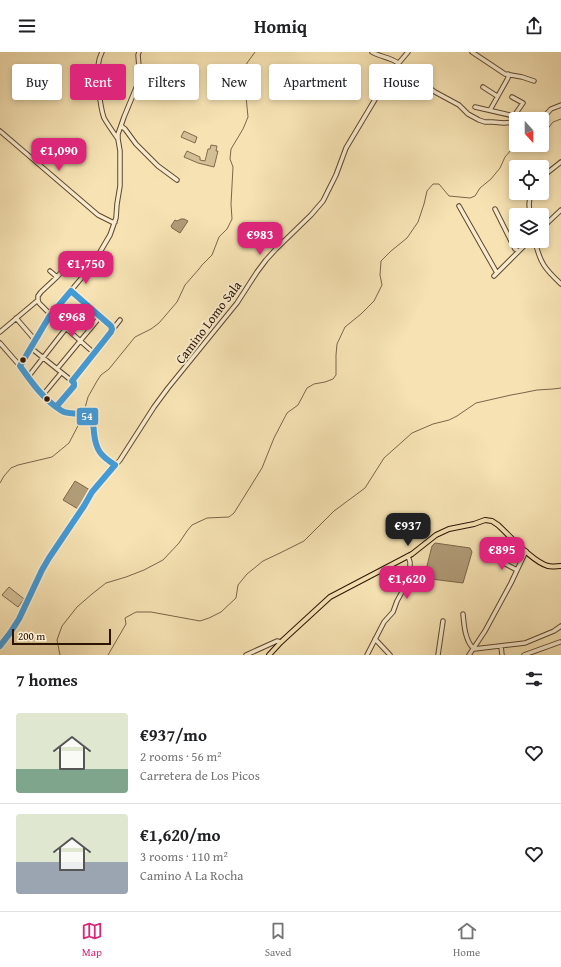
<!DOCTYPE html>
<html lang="en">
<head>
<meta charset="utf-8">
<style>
  :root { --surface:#fff; --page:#f6f6f6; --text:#202124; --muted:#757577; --line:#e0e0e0; --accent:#db2777 }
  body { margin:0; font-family:"Gentium Book Plus",serif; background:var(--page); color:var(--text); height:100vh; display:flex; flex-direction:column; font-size:15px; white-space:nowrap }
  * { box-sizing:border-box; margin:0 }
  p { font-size:13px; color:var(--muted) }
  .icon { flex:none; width:22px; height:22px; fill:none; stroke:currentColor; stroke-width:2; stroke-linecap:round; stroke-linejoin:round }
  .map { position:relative; height:603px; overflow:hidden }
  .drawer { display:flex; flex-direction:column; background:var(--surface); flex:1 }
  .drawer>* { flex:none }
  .top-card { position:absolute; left:12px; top:12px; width:537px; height:36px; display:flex; gap:8px }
  .needle { width:26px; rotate:159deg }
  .tools { position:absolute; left:509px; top:60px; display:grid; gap:8px }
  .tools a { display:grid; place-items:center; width:40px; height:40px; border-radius:4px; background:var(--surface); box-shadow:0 2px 6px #0003; font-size:20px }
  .scale { position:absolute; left:12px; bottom:10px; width:99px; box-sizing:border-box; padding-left:4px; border:2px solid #2b1305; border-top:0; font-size:11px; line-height:14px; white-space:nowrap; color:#2b1305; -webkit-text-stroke:3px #f9ecce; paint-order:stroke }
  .price { position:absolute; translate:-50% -34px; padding:0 9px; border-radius:8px; background:var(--accent); color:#fff; font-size:13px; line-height:26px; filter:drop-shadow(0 1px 2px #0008) }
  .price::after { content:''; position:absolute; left:50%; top:24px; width:12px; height:9px; margin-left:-6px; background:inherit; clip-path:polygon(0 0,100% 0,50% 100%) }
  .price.current { background:#222; color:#fff }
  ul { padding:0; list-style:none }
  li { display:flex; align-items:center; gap:12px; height:100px; padding:0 16px }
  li+li { border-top:1px solid var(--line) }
  li span { display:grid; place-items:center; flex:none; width:112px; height:80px; border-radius:4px; color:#555 }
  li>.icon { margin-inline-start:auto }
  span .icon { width:48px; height:48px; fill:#fffc; stroke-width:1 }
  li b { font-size:17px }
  h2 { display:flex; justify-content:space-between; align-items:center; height:48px; padding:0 16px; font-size:17px }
  .chip { padding:0 14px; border-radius:4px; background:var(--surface); box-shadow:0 2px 6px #0003; font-size:14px; line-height:36px }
  .chip.current { background:var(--accent); color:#fff }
  header { display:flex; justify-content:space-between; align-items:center; height:52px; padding:0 16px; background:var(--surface); font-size:18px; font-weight:700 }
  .menu { display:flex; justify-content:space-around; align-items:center; height:56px; border-top:1px solid var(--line); background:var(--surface); font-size:11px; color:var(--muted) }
  .menu a { display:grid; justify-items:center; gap:2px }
  .menu .current { color:var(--accent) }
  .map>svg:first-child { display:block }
  .green { fill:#d3bf95; stroke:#7f694d }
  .water { fill:#b19c78; stroke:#7b654a }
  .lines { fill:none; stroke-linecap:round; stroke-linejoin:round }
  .stream { stroke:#7b654a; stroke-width:1 }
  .minor-casing { stroke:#5e4730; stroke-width:5.5 }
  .major-casing { stroke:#2b1305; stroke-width:6 }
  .minor { stroke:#f9ecce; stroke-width:3.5 }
  .major { stroke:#f6e2b3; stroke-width:4 }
  .bus-1-casing { stroke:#f9ecce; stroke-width:9 }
  .bus-1 { stroke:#449ad5; stroke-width:6 }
  .bus-dot { fill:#2b1305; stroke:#f9ecce; stroke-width:1.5 }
  .labels { text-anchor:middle; stroke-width:4; stroke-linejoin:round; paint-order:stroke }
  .street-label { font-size:13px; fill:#2b1305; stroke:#f9ecce }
  .line-badge { stroke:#f9ecce; stroke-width:1.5 }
  .badge-label { font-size:11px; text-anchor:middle; font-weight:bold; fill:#fff }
</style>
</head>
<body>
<header><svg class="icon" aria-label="menu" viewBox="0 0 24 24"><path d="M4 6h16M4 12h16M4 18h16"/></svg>Homiq<svg class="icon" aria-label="share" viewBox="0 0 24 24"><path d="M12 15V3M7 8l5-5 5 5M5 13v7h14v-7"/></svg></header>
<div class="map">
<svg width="561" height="603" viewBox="0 0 561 603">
  <rect width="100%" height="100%" fill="#f6e2b3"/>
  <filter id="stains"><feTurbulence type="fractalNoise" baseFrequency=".005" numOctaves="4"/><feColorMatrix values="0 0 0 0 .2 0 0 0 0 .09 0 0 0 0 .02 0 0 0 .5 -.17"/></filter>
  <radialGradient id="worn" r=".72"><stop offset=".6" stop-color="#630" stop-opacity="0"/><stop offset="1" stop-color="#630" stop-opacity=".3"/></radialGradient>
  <path class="green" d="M184 79 197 85 195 91 181 85Z
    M211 93 217 94 216 99H218L214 115 198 111 184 105 187 99 200 105V108L205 109 208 97H210Z
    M9 535 24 547 18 555 2 543Z"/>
  <path class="water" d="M181 167H184L188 169 180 181 172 176 171 174 175 168 177 169Z
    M75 429 90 438 78 457 63 448Z
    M435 491 470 496 472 500 463 531 431 527 423 530 432 494Z"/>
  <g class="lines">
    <path class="stream" d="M542 84 553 70 561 67
      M85 356 88 345 97 329 101 323 109 317 135 285 151 277 159 271 177 250 185 233 199 217 202 213 212 203 219 185 227 177 232 167 231 152 233 115 230 107 231 97 243 77 248 65 245 34V20L247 11 255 0
      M0 431 4 424 11 416 18 413 52 405 69 391 82 366
      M60 603 57 588 62 574 77 555 92 542 106 531 126 525 144 518 163 508 179 491 187 479 192 473 207 466 229 465 234 461 262 416 274 386 287 361 298 353 307 336 314 332 325 330 333 327 336 323V303L337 292 345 275 361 262 374 249 382 233 380 223 381 209 391 199 407 186 418 170 424 152 427 139 433 132H439L449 144 470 146 475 144 480 136 491 127 500 116 505 105 511 98 529 93
      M108 603 126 572 125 566 136 560H151L200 569 209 566 221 560 236 546 238 533 247 522 263 509 280 501 304 489 334 459 365 436 384 406 412 381 433 372 449 368 457 364 476 351 511 343 522 341 537 338 553 337 561 336"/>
    <g class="minor-casing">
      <path id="minor" d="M102 0C101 3 99 6 99 9 96 20 100 55 104 66 108 73 113 80 118 87
        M372 0C380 5 390 5 398 11V13L435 40 459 53 468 62 479 68 485 70H492L504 71 516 70
        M472 0 505 22 522 25 534 29
        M483 35 497 44
        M475 55 514 64 523 51 512 45
        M490 58 508 26V22
        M542 67 551 57 561 53
        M121 74 125 77 136 92 158 114 177 128
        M0 79 98 163 112 170H115
        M542 125 561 110
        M531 141C529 149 528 155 531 163
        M459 154 497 221
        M495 157 515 197 519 199
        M542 176 561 158
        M535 189C540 211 545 217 561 232
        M50 219 57 225
        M494 224 529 189
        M71 239 111 274 112 277
        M38 248 39 251 51 263 94 301
        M38 248V244L41 240 57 225 72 208 77 207 89 217
        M16 266 35 288
        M0 280 38 248
        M0 291 20 314 45 347 64 360 69 362H85L89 365 93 375 96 392 98 398 105 406 115 413
        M31 296 72 329
        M20 314 49 265 89 217 100 200 110 183 116 166 117 152 120 134V99L118 87V82L124 65 138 31 139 15 138 3 139 0
        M57 317 100 265
        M28 325 85 252
        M42 344 61 321
        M56 355 74 334V331L72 329 75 326 120 268
        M494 506 517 518
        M463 562C464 573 465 589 474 597
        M375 587 390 603
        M0 594 15 575 25 557 44 514 84 454 92 440 120 408 154 355 168 336 237 251 257 220 266 208 276 197 311 163 323 149 336 123 346 96 392 19 408 0
        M501 594 502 603
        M474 597 525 591 554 579 561 574
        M246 603 277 589 281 590
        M367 603 384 570 393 560 397 549 407 531 410 520V510L408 504
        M438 603 443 569
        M469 603 485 579 511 531 526 499
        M524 603 560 590"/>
    </g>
    <g class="major-casing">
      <path id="major" d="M269 603 281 590 330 545 412 502 436 483 449 477 474 472 485 468 492 469 498 473C510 484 533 510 548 514 552 515 557 514 561 514"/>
    </g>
    <use href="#minor" class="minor"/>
    <use href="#major" class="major"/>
    <g class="bus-1-casing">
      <path id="bus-1" d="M71 239 49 265 20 314C32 331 44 348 62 359 70 364 84 358 90 367 93 371 94 376 94 381 96 399 101 404 115 413
        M56 355 74 334V331L72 329 111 280 112 277 111 274 71 239
        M0 594 10 581 19 567 42 518 49 506 84 454 92 440 115 413"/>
    </g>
    <use href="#bus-1" class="bus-1"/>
  </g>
  <g class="bus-dot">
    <circle cx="23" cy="308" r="3.5"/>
    <circle cx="47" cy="347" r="3.5"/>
  </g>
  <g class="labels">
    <g class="street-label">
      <text transform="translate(208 270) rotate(-53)" y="5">Camino Lomo Sala</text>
    </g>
  </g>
  <rect class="line-badge" x="76" y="355" width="23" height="19" rx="4" fill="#449ad5"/>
  <g class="badge-label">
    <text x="87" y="368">54</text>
  </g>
  <rect width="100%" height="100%" filter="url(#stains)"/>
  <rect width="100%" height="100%" fill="url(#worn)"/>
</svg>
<div class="tools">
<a><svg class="needle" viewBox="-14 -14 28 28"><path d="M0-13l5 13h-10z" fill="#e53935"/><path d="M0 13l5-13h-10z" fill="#757577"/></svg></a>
<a><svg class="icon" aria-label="locate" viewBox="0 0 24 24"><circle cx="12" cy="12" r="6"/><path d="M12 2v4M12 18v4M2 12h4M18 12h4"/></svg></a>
<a><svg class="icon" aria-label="layers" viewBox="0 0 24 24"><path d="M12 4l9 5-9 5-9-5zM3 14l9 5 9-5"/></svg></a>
</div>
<div class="scale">200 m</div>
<b class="price" style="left:59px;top:120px">€1,090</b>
<b class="price" style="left:260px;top:204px">€983</b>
<b class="price" style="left:86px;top:233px">€1,750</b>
<b class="price" style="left:72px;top:286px">€968</b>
<b class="price current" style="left:408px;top:495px">€937</b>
<b class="price" style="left:502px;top:519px">€895</b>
<b class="price" style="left:407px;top:548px">€1,620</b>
<div class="top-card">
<a class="chip">Buy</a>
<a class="chip current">Rent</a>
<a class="chip">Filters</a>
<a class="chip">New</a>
<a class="chip">Apartment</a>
<a class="chip">House</a>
</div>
</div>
<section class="drawer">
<h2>7 homes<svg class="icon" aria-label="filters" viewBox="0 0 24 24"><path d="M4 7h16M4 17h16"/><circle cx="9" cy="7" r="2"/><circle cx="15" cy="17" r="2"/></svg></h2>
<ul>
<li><span style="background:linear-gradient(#dfe7d0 70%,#7fa58c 0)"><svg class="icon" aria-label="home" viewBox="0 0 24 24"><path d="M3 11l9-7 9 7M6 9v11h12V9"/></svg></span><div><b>€937/mo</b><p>2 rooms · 56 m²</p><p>Carretera de Los Picos</p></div><svg class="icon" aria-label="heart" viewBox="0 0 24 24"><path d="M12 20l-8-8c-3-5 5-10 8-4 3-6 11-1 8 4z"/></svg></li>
<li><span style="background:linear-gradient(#dfe7d0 60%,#9aa5b1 0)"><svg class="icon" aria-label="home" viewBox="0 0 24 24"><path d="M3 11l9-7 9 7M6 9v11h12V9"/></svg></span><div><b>€1,620/mo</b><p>3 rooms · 110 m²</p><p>Camino A La Rocha</p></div><svg class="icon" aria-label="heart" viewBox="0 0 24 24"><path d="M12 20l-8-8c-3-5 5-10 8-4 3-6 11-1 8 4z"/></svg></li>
</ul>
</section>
<nav class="menu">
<a class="current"><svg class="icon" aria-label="map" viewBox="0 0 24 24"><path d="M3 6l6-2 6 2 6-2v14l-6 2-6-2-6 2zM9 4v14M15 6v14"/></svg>Map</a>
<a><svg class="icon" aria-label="saved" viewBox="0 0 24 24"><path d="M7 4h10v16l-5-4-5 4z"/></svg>Saved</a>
<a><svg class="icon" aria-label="home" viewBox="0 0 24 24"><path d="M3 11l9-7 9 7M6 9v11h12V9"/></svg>Home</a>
</nav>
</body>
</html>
